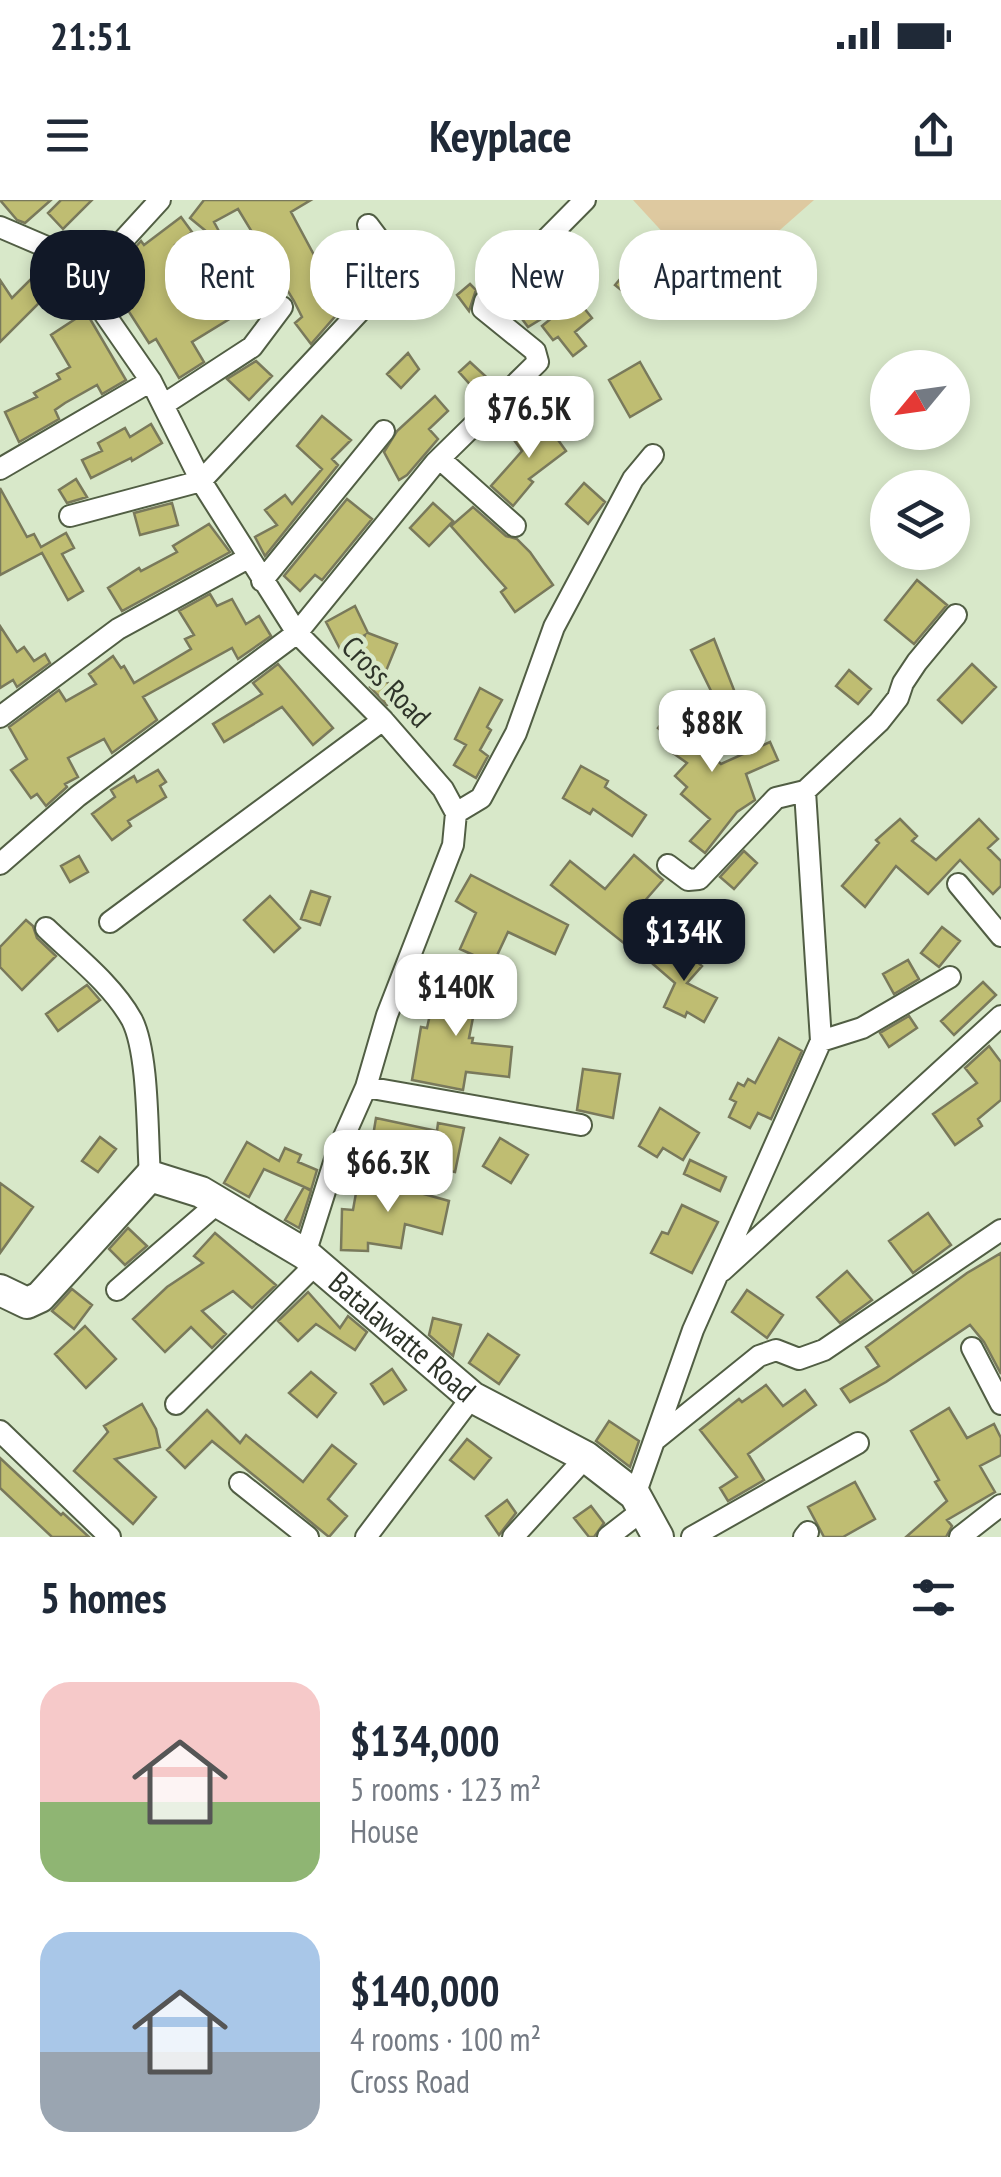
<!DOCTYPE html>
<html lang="en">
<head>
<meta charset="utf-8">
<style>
  :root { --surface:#fff; --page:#f6f6f7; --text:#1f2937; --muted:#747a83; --accent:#111827 }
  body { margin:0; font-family:"PT Sans Narrow",sans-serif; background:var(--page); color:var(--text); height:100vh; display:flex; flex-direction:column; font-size:38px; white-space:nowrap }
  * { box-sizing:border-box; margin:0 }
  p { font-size:32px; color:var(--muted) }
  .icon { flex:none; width:55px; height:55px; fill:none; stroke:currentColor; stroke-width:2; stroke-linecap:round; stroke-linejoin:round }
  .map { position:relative; height:1337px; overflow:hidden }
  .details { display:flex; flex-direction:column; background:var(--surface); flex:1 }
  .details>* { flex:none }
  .banner { position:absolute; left:30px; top:30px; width:942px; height:90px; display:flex; gap:20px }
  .needle { width:65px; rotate:241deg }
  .fabs { position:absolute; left:870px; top:150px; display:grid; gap:20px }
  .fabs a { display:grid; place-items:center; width:100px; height:100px; border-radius:50%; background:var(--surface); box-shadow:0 5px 15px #0003; font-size:50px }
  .price { position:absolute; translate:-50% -85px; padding:0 22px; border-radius:20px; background:#fff; color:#222; font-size:32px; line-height:65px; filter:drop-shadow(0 2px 5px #0008) }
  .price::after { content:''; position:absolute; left:50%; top:60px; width:30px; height:22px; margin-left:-15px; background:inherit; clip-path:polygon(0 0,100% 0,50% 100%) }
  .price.on { background:var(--accent); color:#fff }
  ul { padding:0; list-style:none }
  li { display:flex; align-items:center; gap:30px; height:250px; padding:0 40px }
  li span { display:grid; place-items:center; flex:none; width:280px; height:200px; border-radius:30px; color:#555 }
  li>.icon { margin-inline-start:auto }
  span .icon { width:120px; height:120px; fill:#fffc; stroke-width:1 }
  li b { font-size:42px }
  h2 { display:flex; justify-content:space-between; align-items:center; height:120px; padding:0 40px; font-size:42px }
  .tag { padding:0 35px; border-radius:40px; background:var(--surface); box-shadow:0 5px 15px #0003; font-size:35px; line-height:90px }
  .tag.on { background:var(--accent); color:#fff }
  .status { display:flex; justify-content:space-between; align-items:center; height:70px; padding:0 50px; background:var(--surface); direction:ltr }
  .status svg { height:28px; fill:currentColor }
  header { display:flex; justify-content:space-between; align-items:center; height:130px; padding:0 40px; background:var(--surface); font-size:45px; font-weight:700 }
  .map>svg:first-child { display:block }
  .green { fill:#dec9a0 }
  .building { fill:#bfbd72; stroke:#79795b; stroke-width:2.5 }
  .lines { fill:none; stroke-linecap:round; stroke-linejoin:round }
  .street-casing { stroke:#515e44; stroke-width:24 }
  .secondary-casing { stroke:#515e44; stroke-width:34 }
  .street { stroke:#fff; stroke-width:20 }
  .secondary { stroke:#fff; stroke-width:30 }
  .labels { text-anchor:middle; stroke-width:9; stroke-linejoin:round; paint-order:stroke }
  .street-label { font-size:30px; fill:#2e3429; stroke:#d8e8c9 }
</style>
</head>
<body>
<div class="status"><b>21:51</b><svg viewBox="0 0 49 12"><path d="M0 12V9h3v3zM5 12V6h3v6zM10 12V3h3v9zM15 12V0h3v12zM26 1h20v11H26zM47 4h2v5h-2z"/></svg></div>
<header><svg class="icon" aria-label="menu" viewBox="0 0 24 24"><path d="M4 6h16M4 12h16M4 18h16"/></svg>Keyplace<svg class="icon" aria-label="share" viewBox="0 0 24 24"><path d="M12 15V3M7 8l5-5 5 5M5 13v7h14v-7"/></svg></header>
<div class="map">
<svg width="1001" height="1337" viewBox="0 0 1001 1337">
  <rect width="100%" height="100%" fill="#d8e8c9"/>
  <path class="green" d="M633 0H814L714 88Z"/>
  <path class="building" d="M0 0H51L25 23 17 20Z
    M61 0H92L63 29 48 13Z
    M204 0H311L291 12 321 68 363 41 374 57 378 79 346 104 311 144 295 123 302 117 294 101 238 9 214 22 229 50 190 18Z
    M181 17 192 32 175 45 198 87 238 64 259 101 192 142 204 162 179 178 156 139 149 143 115 90 136 77 124 60 141 41 144 45Z
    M653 40 673 58 656 78 650 73 630 97 615 85Z
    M571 46 587 58 573 77 557 65Z
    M33 77 49 93 0 142V80L12 98Z
    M470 84 476 90 469 111 457 95Z
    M576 98 592 118 575 132 586 146 573 156 558 137 553 140 542 126Z
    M537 100 546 116 528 127 517 112Z
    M86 112 126 180 102 194 97 185 65 203 55 210 59 219 19 242 5 212 37 197 34 193 60 179 57 174 70 167 51 135Z
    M408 153 419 169 401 188 387 174Z
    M256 161 272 176 249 200 227 179Z
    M470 162 495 185 482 198 459 172Z
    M640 162 661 199 630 217 609 180Z
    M435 196 448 211 429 229 438 239 407 275 399 280 384 252 397 231Z
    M322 216 351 240 332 259 338 265 265 356 255 337 277 325 265 310 285 295 292 304 322 269 297 246Z
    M543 219 566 251 529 279 533 282 513 306 491 286 522 251 514 240Z
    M151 224 162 243 132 261 131 258 91 278 82 260 102 251 98 243 125 228 130 237Z
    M76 279 87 297 67 303 59 290Z
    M584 283 605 302 588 324 566 304Z
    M0 288 27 337 34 334 41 347 66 333 74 348 62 354 83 391 68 400 42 353 0 375Z
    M347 299 372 319 322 380 315 375 300 391 284 376Z
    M172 303 178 325 140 335 134 313Z
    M433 303 453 321 429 346 410 328Z
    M473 307 506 336 517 339 530 352 553 385 515 412 501 392 506 388 451 326Z
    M209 324 230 352 122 411 108 388 139 368 141 371 177 352 173 346Z
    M917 380 947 405 914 444 885 420Z
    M210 394 217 406 232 399 246 424 259 416 271 436 238 459 232 448 143 497 157 520 112 553 104 539 68 558 78 577 65 584 67 587 46 606 37 594 31 598 11 570 27 559 9 527 59 490 66 501 96 484 89 474 113 456 121 468 124 466 134 483 191 449 185 439 194 435 179 411Z
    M355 406 368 433 397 444 386 471 356 460 365 435 340 449 326 422Z
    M0 426 17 452 24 447 34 461 45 454 50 463 17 487 13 480 0 488Z
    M714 439 743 513 717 523 707 498 713 495 691 450Z
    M278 464 333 528 313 545 282 507 224 542 213 524 262 494 253 483Z
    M972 464 996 487 962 523 938 500Z
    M849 470 871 489 858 504 836 486Z
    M381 476 399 494 387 505 370 487Z
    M480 488 502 500 487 527 491 530 480 550 488 556 476 578 454 565 466 545 455 539Z
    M677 504 707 530 698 543 721 564 770 542 778 560 746 574 755 600 737 612 705 653 690 641 710 619 681 594 687 587 675 576 687 563 670 551 676 543 658 528Z
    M581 566 608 581 605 587 646 615 632 636 593 609 590 614 563 598Z
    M158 570 166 582 160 586 166 597 128 621 131 626 112 640 92 614 115 597 111 590 134 576 137 582Z
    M900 619 917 636 912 641 936 660 979 619 998 639 988 648 1001 661V686L993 694 960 660 928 694 896 666 865 707 842 686 879 643 876 640Z
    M744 651 757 663 734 689 720 677Z
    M634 655 663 680 629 719 643 729 630 748 551 685 570 661 605 689Z
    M79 656 88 672 70 682 61 666Z
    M471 675 568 725 555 754 508 732 493 764 460 749 476 713 456 701Z
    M311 691 330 697 320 725 301 719Z
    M270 696 300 728 274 752 244 720Z
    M26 720 33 726 37 738 56 756 22 790 0 767V747Z
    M942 727 960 741 939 767 921 753Z
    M673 741 702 766 687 783 717 798 704 822 687 812 685 817 664 807 675 783 653 764Z
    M908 760 919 779 894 794 883 774Z
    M439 773 480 782 469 838H473L472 843 512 847 509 877 466 872 463 890 412 880 421 827 427 828Z
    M983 782 996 795 954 835 941 821Z
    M87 785 100 800 58 831 46 814Z
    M909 816 917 828 889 847 880 833Z
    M779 838 802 851 771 919 758 913 750 928 729 917 736 902 730 899 738 883 744 886 748 879 755 883Z
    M989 846 1001 862V900L978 919 982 926 955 945 933 914 977 883 965 868Z
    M583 869 620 874 613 918 577 910Z
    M660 908 699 933 683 960 663 948 657 957 639 946Z
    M376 918 437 931 438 923 464 928 455 972 370 954Z
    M100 937 116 949 98 972 82 961Z
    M500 938 528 955 511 983 483 966Z
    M247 942 279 961 285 948 301 955 298 962 317 970 311 990 264 969 249 997 224 983Z
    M690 960 726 977 720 991 684 974Z
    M359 976 449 1001 442 1034 405 1024 401 1048 368 1043V1051L341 1050 342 1009 353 1010Z
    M0 983 33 1007 0 1053Z
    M304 987 311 991 299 1028 285 1020Z
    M682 1005 718 1022 692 1073 651 1053 662 1032 668 1034Z
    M928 1013 951 1045 913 1073 889 1041Z
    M128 1028 147 1046 125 1065 109 1049Z
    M215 1033 276 1085 252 1108 233 1091 202 1111 226 1134 212 1148 191 1127 165 1152 133 1119 167 1087 203 1063 194 1056Z
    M1001 1053V1174L984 1142 970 1125 886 1182 850 1202 841 1189 879 1166 866 1147 967 1073Z
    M847 1071 872 1100 840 1123 817 1097Z
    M72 1089 92 1105 74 1129 52 1111Z
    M747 1090 783 1115 767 1138 732 1112Z
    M308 1092 340 1128 348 1116 367 1132 355 1150 316 1124 298 1141 278 1121Z
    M433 1118 461 1125 453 1156 429 1135Z
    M85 1126 116 1159 86 1188 55 1154Z
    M488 1134 519 1155 499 1184 469 1163Z
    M392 1169 406 1190 384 1204 371 1184Z
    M311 1172 336 1193 317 1217 289 1193Z
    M766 1185 783 1206 805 1190 816 1205 748 1254 764 1280 728 1301 720 1288 737 1277 700 1230 739 1199 742 1202Z
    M142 1204 156 1229 160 1247 115 1259 156 1297 133 1324 74 1271 108 1232 104 1226Z
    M949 1208 967 1238 994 1224 1001 1238V1255L980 1266 995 1292 947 1320 952 1326 946 1337H906L947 1301 935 1282 939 1280 911 1231Z
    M207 1210 240 1243 246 1235 303 1282 332 1245 356 1264 328 1299 347 1316 329 1337 212 1241 185 1268 167 1250Z
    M609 1221 639 1241 630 1267 596 1241Z
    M467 1239 491 1258 474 1279 450 1260Z
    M0 1258 61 1315 63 1313 89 1337H52L0 1288Z
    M855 1282 875 1319 843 1337H824L808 1307Z
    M507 1300 516 1313 499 1335 486 1316Z
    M591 1306 604 1323 594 1337H589L574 1318Z"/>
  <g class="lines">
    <g class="street-casing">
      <path id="street" d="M0 27 63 54 151 181 201 281 297 433 383 520 443 589 456 613 453 645 387 815 366 887 338 950 305 1054
        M85 82 160 0
        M163 205 252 147 282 107
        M440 259 515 326
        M0 269 151 181
        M70 316 201 281 360 111 393 85 386 49 368 25
        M262 381 384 231
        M0 517 118 429 248 358
        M805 591 879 522 898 498 903 483 917 462 956 415
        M456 613 481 598 516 533 554 427 633 279 653 255
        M0 664 78 596 297 433 435 263 538 162 535 151 483 109 485 101 585 0
        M958 684 1001 736
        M110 722 383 520
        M46 728C75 756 112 784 132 820 149 854 147 935 150 976
        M821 841 862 828 950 777
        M366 887 581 925
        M722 1071 1001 816
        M117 1090 219 1002
        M972 1148 1001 1204
        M176 1204 316 1064
        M0 1231 110 1337
        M655 1240 759 1156 776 1150 799 1159 824 1150 1001 1030
        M240 1283 308 1337
        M635 1295 693 1130 821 841 805 591 776 598 699 679 688 680 668 665
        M366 1337 472 1197
        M513 1337 586 1257
        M608 1337 643 1310
        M692 1337 858 1243
        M804 1337 808 1332
        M960 1337 1001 1305"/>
    </g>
    <g class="secondary-casing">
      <g id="secondary">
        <path id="s1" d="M0 1090 27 1103 40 1097 150 976 201 992 305 1054 472 1197 586 1257 635 1295 658 1337"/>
      </g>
    </g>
    <use href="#street" class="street"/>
    <use href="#secondary" class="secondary"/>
  </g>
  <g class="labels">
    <g class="street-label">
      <text transform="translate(386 482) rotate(46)" y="10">Cross Road</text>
      <text dy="10" stroke="none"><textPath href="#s1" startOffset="510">Batalawatte Road</textPath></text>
    </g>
  </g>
</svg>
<div class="fabs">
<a><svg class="needle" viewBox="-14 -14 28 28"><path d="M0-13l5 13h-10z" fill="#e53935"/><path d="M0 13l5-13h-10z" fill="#747a83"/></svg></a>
<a><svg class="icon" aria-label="layers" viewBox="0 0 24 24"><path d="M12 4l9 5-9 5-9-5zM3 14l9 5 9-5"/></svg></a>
</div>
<b class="price" style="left:529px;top:261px">$76.5K</b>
<b class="price" style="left:712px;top:575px">$88K</b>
<b class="price on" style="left:684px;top:784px">$134K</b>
<b class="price" style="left:456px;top:839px">$140K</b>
<b class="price" style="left:388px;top:1015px">$66.3K</b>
<div class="banner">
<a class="tag on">Buy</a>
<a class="tag">Rent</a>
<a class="tag">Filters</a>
<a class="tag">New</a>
<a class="tag">Apartment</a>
</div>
</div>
<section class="details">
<h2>5 homes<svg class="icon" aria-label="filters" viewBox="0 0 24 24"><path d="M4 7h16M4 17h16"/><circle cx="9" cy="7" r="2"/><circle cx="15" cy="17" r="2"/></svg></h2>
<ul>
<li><span style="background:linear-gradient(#f6c9c9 60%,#8fb573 0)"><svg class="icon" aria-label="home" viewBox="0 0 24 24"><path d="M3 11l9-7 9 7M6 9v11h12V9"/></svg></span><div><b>$134,000</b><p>5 rooms · 123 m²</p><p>House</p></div></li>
<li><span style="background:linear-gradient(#a9c7e8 60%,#9aa5b1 0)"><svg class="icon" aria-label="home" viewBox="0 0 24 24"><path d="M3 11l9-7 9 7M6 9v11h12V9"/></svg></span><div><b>$140,000</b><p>4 rooms · 100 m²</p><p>Cross Road</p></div></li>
</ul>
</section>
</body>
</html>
